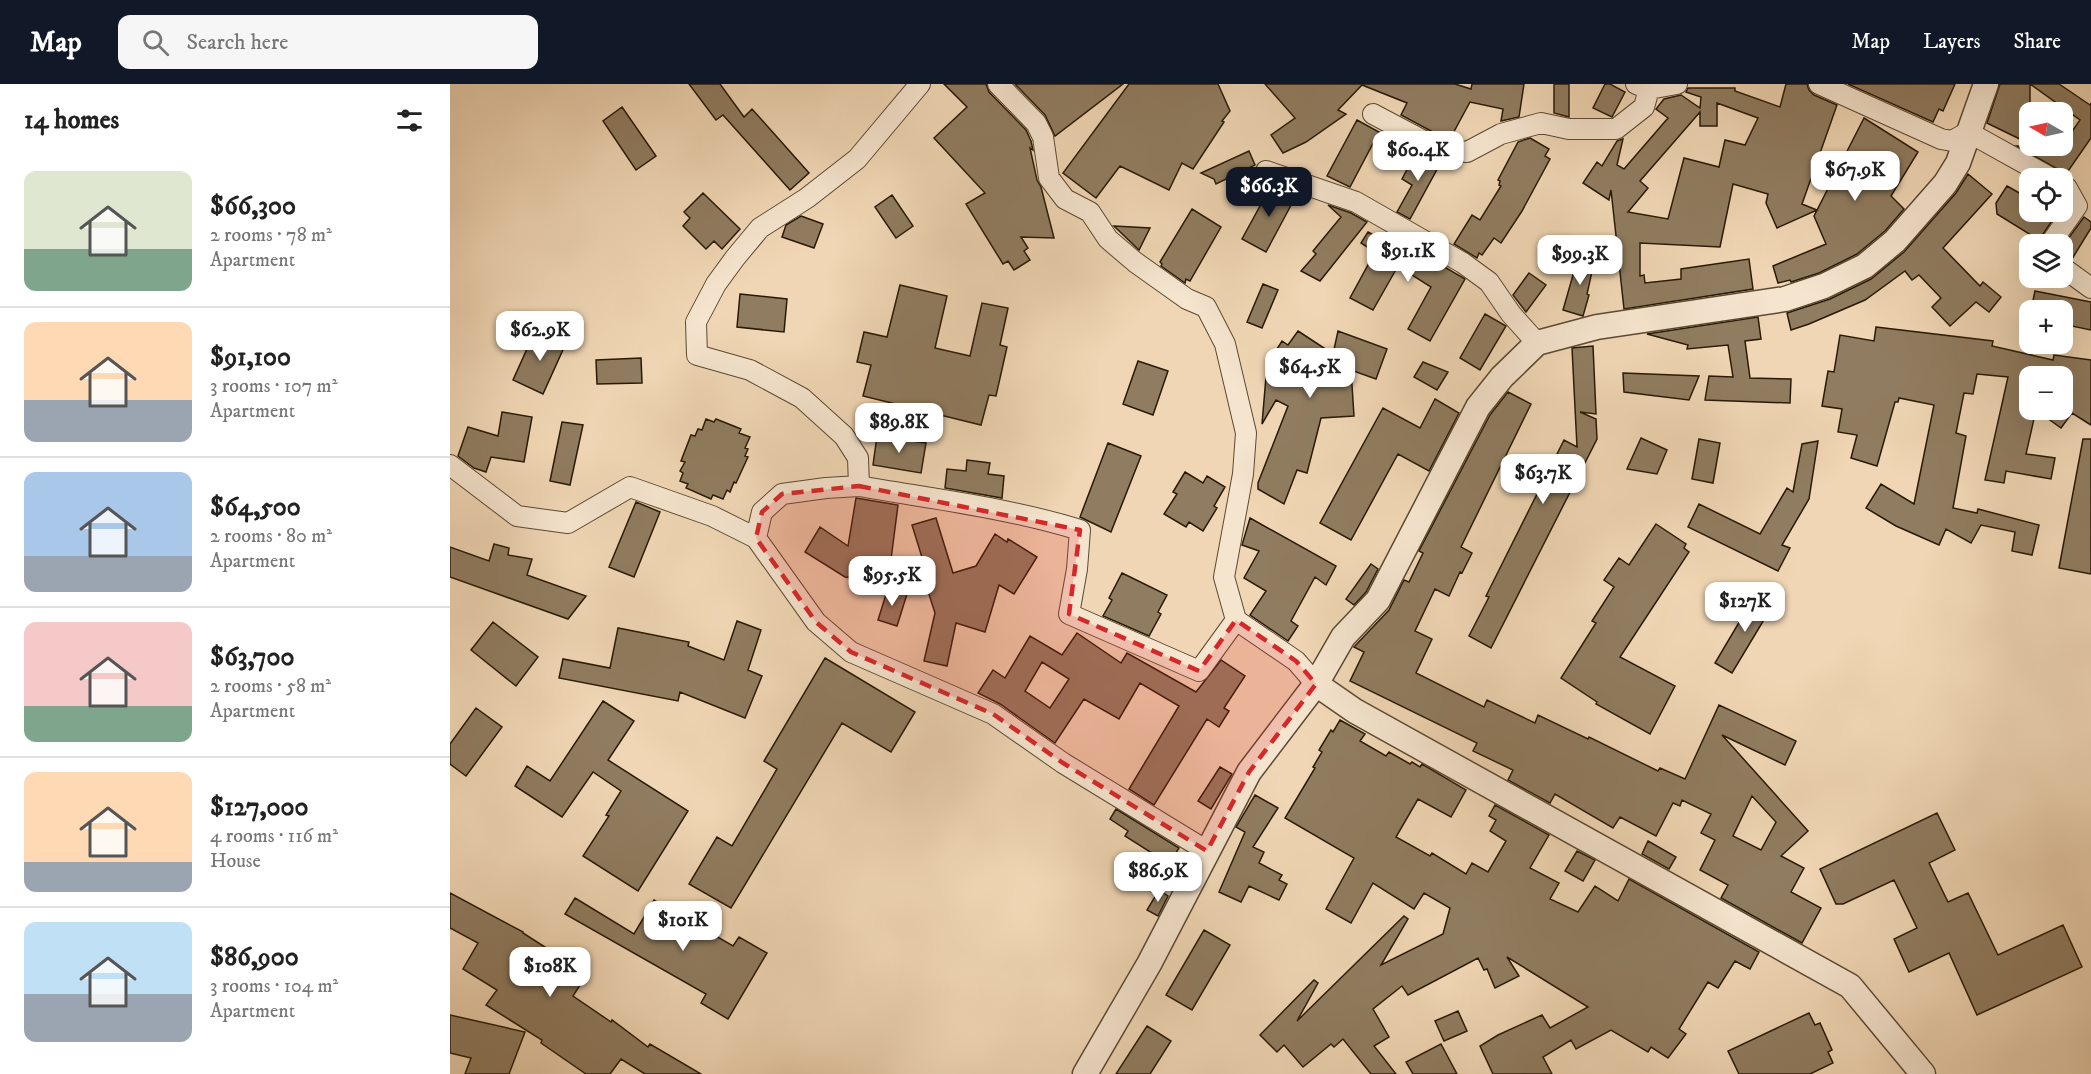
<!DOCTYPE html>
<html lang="en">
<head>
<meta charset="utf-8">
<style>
  :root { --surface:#fff; --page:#f6f6f6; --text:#222; --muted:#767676; --line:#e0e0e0; --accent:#111827 }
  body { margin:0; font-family:"IM FELL DW Pica",serif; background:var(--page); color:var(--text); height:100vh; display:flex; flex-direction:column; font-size:22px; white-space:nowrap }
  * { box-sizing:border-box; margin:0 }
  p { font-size:20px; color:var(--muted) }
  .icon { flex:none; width:33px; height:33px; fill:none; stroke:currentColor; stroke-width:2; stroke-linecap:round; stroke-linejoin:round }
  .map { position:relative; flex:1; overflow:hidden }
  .side { display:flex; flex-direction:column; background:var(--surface); width:450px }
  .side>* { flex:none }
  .needle { width:39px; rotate:279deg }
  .tools { position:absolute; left:1569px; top:18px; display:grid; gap:12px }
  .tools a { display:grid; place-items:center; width:54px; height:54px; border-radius:12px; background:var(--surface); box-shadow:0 6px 24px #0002; font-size:30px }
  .price { position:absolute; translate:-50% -51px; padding:0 14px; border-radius:12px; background:#fff; color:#222; font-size:20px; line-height:39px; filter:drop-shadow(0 2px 3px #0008) }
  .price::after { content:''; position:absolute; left:50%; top:36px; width:18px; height:14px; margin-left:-9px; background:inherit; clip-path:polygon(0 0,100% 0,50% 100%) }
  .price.active { background:var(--accent); color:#fff }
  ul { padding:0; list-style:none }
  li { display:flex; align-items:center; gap:18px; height:150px; padding:0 24px }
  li+li { border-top:2px solid var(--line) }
  li span { display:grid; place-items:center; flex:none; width:168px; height:120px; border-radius:12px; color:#555 }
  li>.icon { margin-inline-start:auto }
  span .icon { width:72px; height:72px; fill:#fffc; stroke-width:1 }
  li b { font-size:26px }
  h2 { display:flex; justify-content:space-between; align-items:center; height:72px; padding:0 24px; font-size:26px }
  header { display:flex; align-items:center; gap:36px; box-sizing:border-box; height:84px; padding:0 30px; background:var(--accent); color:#fff }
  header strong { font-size:28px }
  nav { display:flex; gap:33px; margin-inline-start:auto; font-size:21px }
  .search { width:420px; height:54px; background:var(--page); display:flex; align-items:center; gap:15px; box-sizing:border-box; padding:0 21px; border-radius:12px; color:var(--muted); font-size:22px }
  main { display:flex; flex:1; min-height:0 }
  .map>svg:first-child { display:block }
  .building { fill:#907c60; stroke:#291a06; stroke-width:1.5; fill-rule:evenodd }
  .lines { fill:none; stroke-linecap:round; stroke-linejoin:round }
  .minor-casing { stroke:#5b4932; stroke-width:22 }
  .tertiary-casing { stroke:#5b4932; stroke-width:27 }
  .minor { stroke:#f5e4ce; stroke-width:20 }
  .tertiary { stroke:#f5e4ce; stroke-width:24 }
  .marked { fill:#d62828; fill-opacity:0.2; stroke:#d62828; stroke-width:4.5; stroke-dasharray:12 8; stroke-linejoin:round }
</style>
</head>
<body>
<header>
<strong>Map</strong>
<div class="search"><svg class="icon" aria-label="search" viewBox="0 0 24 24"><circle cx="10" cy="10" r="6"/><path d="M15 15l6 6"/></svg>Search here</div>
<nav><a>Map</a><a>Layers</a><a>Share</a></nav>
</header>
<main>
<section class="side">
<h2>14 homes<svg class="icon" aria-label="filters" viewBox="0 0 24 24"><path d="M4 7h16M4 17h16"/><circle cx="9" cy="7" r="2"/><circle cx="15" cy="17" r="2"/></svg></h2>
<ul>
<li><span style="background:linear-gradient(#dfe7d0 65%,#7fa58c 0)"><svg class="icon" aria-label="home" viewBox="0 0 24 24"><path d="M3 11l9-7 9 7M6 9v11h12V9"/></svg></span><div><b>$66,300</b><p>2 rooms · 78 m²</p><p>Apartment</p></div></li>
<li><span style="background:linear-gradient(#ffd9b3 65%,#9aa5b1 0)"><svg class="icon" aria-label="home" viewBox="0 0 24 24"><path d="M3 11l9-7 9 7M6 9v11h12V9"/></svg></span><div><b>$91,100</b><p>3 rooms · 107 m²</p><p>Apartment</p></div></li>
<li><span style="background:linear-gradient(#a9c7e8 70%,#9aa5b1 0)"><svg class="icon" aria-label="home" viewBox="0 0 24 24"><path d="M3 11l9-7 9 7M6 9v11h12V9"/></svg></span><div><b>$64,500</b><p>2 rooms · 80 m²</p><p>Apartment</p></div></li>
<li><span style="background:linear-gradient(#f6c9c9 70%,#7fa58c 0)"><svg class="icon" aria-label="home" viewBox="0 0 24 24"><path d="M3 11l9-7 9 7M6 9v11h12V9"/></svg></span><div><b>$63,700</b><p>2 rooms · 58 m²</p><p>Apartment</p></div></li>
<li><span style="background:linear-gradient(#ffd9b3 75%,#9aa5b1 0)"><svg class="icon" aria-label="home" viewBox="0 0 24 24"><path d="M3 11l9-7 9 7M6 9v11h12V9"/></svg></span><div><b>$127,000</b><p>4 rooms · 116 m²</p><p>House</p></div></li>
<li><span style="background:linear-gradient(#bfe0f5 60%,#9aa5b1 0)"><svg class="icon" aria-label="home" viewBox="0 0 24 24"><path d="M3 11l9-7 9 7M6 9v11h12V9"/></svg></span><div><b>$86,900</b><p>3 rooms · 104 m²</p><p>Apartment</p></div></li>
</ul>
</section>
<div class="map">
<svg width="1641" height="990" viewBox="0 0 1641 990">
  <rect width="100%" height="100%" fill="#f0d6b4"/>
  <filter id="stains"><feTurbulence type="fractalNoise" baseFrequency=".00333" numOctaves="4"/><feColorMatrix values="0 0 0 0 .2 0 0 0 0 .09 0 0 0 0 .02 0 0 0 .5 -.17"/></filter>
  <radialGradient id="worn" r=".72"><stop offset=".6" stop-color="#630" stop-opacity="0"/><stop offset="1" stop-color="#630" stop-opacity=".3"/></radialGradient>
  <path class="building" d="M239 0H270L294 33 302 25 359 89 340 106 273 31 266 36Z
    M494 0H536L539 8 576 46 581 57 583 66 580 64 587 96 591 103 604 154 571 153 578 164 574 167 580 176 564 186 558 177 553 180 516 120 535 109 484 54 517 23Z
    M565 0H673L605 52 595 31Z
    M679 0H768L780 27 772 37 774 38 743 85 732 79 719 106 670 82 646 114 613 89Z
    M815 0H1005L1021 5 1022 0H1074L1069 33 1051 37 1053 25 1020 18 1000 55 994 54 951 31 957 19 912 1 888 26 896 30 856 58 833 69 821 51 845 34Z
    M1104 0H1119V33L1104 29Z
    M1155 0H1160L1175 8 1162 33 1143 24Z
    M1336 0H1357L1359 6 1364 11 1387 21 1352 120 1367 126 1327 144 1316 119 1318 110 1283 100 1270 163 1190 159V192L1194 191 1195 199 1231 195V185L1299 175 1303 205 1174 225 1161 106 1159 116 1133 99 1147 78 1152 82 1167 57 1173 55 1167 81 1174 85 1218 34 1206 25 1214 15 1231 11 1250 24 1251 13 1236 8 1238 4H1285V7L1330 23ZM1267 19 1308 34 1295 61 1275 56 1269 83 1234 74 1218 135 1178 128 1198 104 1190 97 1250 28V42H1267Z
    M1398 0H1505L1493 27 1489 25 1483 38Z
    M1550 0H1609L1640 21 1641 19V54L1616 90 1567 62H1612L1630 36 1580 0V60L1537 39Z
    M172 23 206 72 186 86 153 37Z
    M1414 34 1468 68 1441 112 1454 125 1435 147 1407 170 1369 189 1341 198 1340 196 1328 199 1323 182 1376 160 1364 132Z
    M907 36 929 48 900 103 877 92Z
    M1080 54 1099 65 1095 72 1100 75 1072 127 1051 159 1044 154 1032 171 1029 169 1027 174 1004 160 1022 131 1030 136 1051 102 1049 101 1050 97 1048 96 1068 58Z
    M799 67 805 81 766 100 764 95 751 89Z
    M967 67 991 78 960 135 947 128 962 101 952 95Z
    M1518 90 1542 110 1493 164 1530 202 1533 198 1551 213 1539 228 1526 218 1500 242 1482 223 1491 214 1469 191 1462 196 1455 187 1415 216 1359 240 1341 246 1337 229 1380 215 1421 195 1454 168 1506 109Z
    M821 102 846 112 816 168 792 155Z
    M1557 102 1580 115V128H1608L1589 156 1547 130 1546 119Z
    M253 109 290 145 272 165 264 157 256 165 233 142 240 134 234 128Z
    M442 111 463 142 446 154 425 123Z
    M878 121 901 129 917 138 870 197 851 187 866 170 863 167 891 133Z
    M742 125 771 143 740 197 736 195 735 199 711 182 712 180 710 178Z
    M351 132 373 140 364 164 332 153 336 141Z
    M1634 133 1641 138V144L1622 175 1612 171V163Z
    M664 142 700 144 689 166Z
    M918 148 960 171 964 165 1015 195 980 257 958 245 981 203 948 182 923 226 900 214 925 168 911 159Z
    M1129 170 1145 174 1137 210 1139 211 1133 232 1113 226Z
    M1079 189 1096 201 1076 228 1063 211Z
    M813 200 828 206 812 244 797 238Z
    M450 201 497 212 485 264 520 272 532 219 558 224 550 261 557 263 546 312 539 311 531 341 413 312 421 281 407 278 414 248 437 253Z
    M1585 207 1641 218V246L1612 240V226H1581Z
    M290 210 337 215 334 248 287 243Z
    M1035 230 1056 242 1030 286 1010 274Z
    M1308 233 1311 255 1295 257 1300 294 1341 295 1340 319 1255 316 1259 292 1283 293 1278 261 1237 265 1238 261 1197 250Z
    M1426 243 1543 257 1542 262 1603 276 1604 271 1641 276V341L1622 329 1611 344 1586 326H1612V292H1580V326H1586L1576 370 1605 374 1601 395 1556 387 1554 399 1535 396 1558 293 1527 290 1523 310 1514 309 1506 349 1516 352 1503 424 1527 429 1528 425 1589 441 1582 471 1562 467 1565 448 1531 441 1521 459 1496 445 1489 461 1446 442 1416 424 1431 400 1464 420 1484 321 1449 314 1448 318H1445L1427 382 1401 374 1407 351 1388 348 1392 325 1372 322 1378 287 1384 288 1390 251 1424 257Z
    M86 245 116 259 93 310 63 296Z
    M848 247 883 270 888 247 937 265 926 295 901 286 904 332 871 334 857 389 847 386 834 420 808 405V399L838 322 826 316 812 340 817 281 832 257 838 261Z
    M1143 262 1146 330 1130 328 1146 335 1147 355 1041 564 1019 552 1039 513 1036 512 1114 356 1127 363 1122 264Z
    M191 274 192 299 147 300 146 276Z
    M688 277 718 287 703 331 673 320Z
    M973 278 998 288 987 306 964 293Z
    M1173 289 1249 292 1239 316 1174 308Z
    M1058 308 1081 320 1011 463 1022 469 1012 489 1010 488 999 512 985 505 965 547 982 555 966 589 1034 623 1037 616 1085 639 1088 631 1138 655 1139 653 1208 687 1210 684 1235 695 1269 621 1346 657 1335 681 1272 651 1358 747 1331 772 1354 784 1341 808 1371 824 1352 859 1271 814 1278 801 1250 786 1265 756 1251 749 1261 730 1232 716 1230 722 1223 719 1206 752 1170 733 1163 744 1105 710 1100 719 1058 696 1063 686 1023 667 1027 659 900 597 914 568 904 563 939 526 954 496 959 498 973 469 969 467 1040 331ZM1302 712 1326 738 1311 766 1283 752Z
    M985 315 1009 329 979 387 948 370 901 456 870 439 933 324 970 344Z
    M52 328 82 333 74 378 41 373 36 388 24 384 8 372 18 343 48 352Z
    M256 335 264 338 266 335 291 345 289 349 300 353 295 364 298 365 295 372 298 373 286 399 284 398 280 408 277 406 273 415 263 411 261 415 236 404 238 400 230 397 233 389 230 387 235 378 231 377 241 351 245 352 248 345 252 346Z
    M112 338 133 341 120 401 100 397Z
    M427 352 476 359 471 389 423 381Z
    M1191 354 1217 366 1207 390 1177 385Z
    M1249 355 1270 359 1263 399 1242 395Z
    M1633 355H1641V490L1609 484Z
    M1368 357 1359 415 1332 461 1340 464 1328 487 1238 443 1249 420 1310 450 1337 404 1343 408 1352 360Z
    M658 359 691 372 661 448 630 433Z
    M517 376 540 379 538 390 554 392 552 414 495 404 497 385 516 387Z
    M735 388 753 399 757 392 775 403 764 422 767 424 753 447 739 438 736 443 714 430 727 410 723 408Z
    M406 414 448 421 438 499 395 493 355 468 370 443 398 462Z
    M186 418 210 428 184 493 159 483Z
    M486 434 503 489 526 482 545 450 557 458 558 455 587 473 564 510 549 501 535 548 506 539 497 582 474 577 485 529 475 498 479 496 462 441Z
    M800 434 886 482 876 501 865 493 841 537 848 542 838 557 800 531 816 507 794 494 809 467 792 461Z
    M1206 440 1236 460 1234 464 1239 468 1170 573 1225 602 1200 650 1146 620 1147 618 1111 594 1146 539 1142 537 1164 503 1154 496 1169 474 1179 481Z
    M44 460 59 464 58 471 82 475 77 491 136 512 118 535 0 493V463L39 477Z
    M921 480 928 485 916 508 904 521 896 515Z
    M672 489 717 511 708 528 711 530 699 552 653 532 662 516 659 514Z
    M438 504 457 510 447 542 428 536Z
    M1307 508 1324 519 1282 589 1265 579Z
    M287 537 311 546 298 586 312 592 295 634 230 608 228 617 109 594 113 575 160 584 168 544 239 558 238 562 274 576Z
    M43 538 88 573 66 602 21 566Z
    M627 549 671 579 677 569 746 608 771 576 795 592 774 624 779 627 769 643 757 635 704 721 679 705 729 622 690 599 669 635 634 615 605 659 550 620 528 609 543 586 555 594 580 552 612 571ZM592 578 619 595 600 624 575 607Z
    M375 574 465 628 441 668 392 639 281 824 239 800 267 753 282 762 327 685 314 677Z
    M153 617 184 637 158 676 238 727 188 807 133 772 159 732 156 731 171 707 143 688 112 733 65 702 77 682 100 697Z
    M26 624 52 643 16 692 0 680V660Z
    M890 636 915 650 910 657 936 672 939 668 960 680 962 678 970 683 972 680 1016 706 1001 733 968 715 946 753 980 772 982 769 1016 790 1022 779 1038 788 1056 757 1040 747 1046 736 1039 732 1045 721 1099 751 1080 784 1109 799 1100 815 1128 828 1145 802 1168 817 1179 795 1309 868 1300 885 1285 877 1268 904 1258 898 1229 945 1236 950 1218 974 1201 963 1198 968 1161 946 1126 965 1121 956 1093 973 1102 990H1043L1030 962 1048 951 1092 931 1100 944 1138 923 1057 873 1069 892 1045 904 1037 885 1034 886 1028 874 958 911 952 902 923 925 939 953 924 962 946 990H921L893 955 884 963 881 960 853 983 834 961 827 968 810 951 864 896 868 899 847 937 954 832 958 835 931 881 993 850 1000 824 974 809 964 825 923 799 901 839 876 825 904 774 835 734 865 684 863 683 872 668 869 666 881 646 883 648Z
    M770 683 782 690 761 725 748 717Z
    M805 711 828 724 803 763 814 768 809 779 832 791 829 796 837 800 829 816 799 802 791 818 769 808 795 748 786 743Z
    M666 725 729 764 719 780 675 752 678 747 660 735Z
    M1487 729 1505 766 1479 779 1498 818 1518 809 1548 871 1613 841 1632 883 1527 931 1499 869 1459 888 1444 855 1467 844 1444 796 1393 820H1386L1370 785Z
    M1198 757 1226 773 1219 785 1192 770Z
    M1127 767 1145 776 1133 797 1115 787Z
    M709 806 718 812 708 832 697 826Z
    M0 809 73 848V849L137 890 123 912 161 938 162 936 198 963 200 960 251 990H195L171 975 160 990H136L91 959 92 956 36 921 47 906 13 885 28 859 0 844Z
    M125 814 184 850 204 816 283 862 289 853 317 869 278 935 251 919 256 910 115 830Z
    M754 846 780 861 742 926 716 911Z
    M1008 927 1017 947 994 957 985 937Z
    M1359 929 1365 941 1370 939 1382 966 1378 968 1383 979 1360 990H1289L1278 967Z
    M0 931 75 948 59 990H15L21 974 0 969Z
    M697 942 721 957 700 990H666Z
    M991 960 1007 990H963L956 978Z"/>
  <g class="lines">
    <g class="minor-casing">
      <path id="minor" d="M470 0 407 75 357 114 310 144 285 174 266 200 246 238 247 271 300 286 352 314 394 352 408 374 409 402C483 415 559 424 630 446L627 485 619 530 749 587 786 536 846 577 866 600
        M548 0 586 39 593 53 599 94 615 115 640 128 658 155 685 178 737 215 756 223 775 260 796 349 793 390 774 493 786 536
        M1186 0 1199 5 1227 0
        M1369 0 1491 55 1502 57 1518 48 1601 94
        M923 30 991 66 1017 68 1051 50 1091 39 1119 45H1166L1194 23 1199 5
        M816 87 906 118 1013 179 1039 198 1061 230 1087 259
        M1600 160 1627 122 1617 104 1612 101
        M1612 183 1641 204
        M0 381 67 432 118 439 180 403 262 432 306 454 312 428 332 410 376 404 409 402
        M306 454 366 538 401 568 543 630 613 679 757 767"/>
    </g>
    <g class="tertiary-casing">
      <path id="tertiary" d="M866 600 905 627 1400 902 1473 990
        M635 990 699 880 799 688 866 600 893 553 928 516 1028 323 1052 293 1087 259 1147 243 1335 215 1374 202 1415 182 1445 157 1495 100 1508 79 1536 0"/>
    </g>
    <use href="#minor" class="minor"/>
    <use href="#tertiary" class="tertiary"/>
  </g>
  <path class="marked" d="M409 402 630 446 619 530 749 587 786 536 846 577 866 600 799 688 757 767 613 679 543 630 401 568 366 538 306 454 312 428 332 410Z"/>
  <rect width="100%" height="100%" filter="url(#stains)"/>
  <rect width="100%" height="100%" fill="url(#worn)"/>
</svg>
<div class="tools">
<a><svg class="needle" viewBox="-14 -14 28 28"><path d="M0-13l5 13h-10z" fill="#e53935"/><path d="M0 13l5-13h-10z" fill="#767676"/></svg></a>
<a><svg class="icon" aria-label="locate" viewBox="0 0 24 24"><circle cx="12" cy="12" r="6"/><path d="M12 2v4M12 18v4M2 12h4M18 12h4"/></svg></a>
<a><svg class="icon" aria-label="layers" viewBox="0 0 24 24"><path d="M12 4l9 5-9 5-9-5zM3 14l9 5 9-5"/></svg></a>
<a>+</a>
<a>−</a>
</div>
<b class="price" style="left:968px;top:98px">$60.4K</b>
<b class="price" style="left:1405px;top:118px">$67.9K</b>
<b class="price active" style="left:819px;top:134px">$66.3K</b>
<b class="price" style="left:958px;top:199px">$91.1K</b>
<b class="price" style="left:1130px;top:202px">$99.3K</b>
<b class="price" style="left:90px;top:278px">$62.9K</b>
<b class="price" style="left:860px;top:315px">$64.5K</b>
<b class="price" style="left:449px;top:370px">$89.8K</b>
<b class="price" style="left:1093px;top:421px">$63.7K</b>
<b class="price" style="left:442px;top:523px">$95.5K</b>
<b class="price" style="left:1295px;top:549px">$127K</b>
<b class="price" style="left:708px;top:819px">$86.9K</b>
<b class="price" style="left:233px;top:868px">$101K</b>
<b class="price" style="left:100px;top:914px">$108K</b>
</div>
</main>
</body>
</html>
